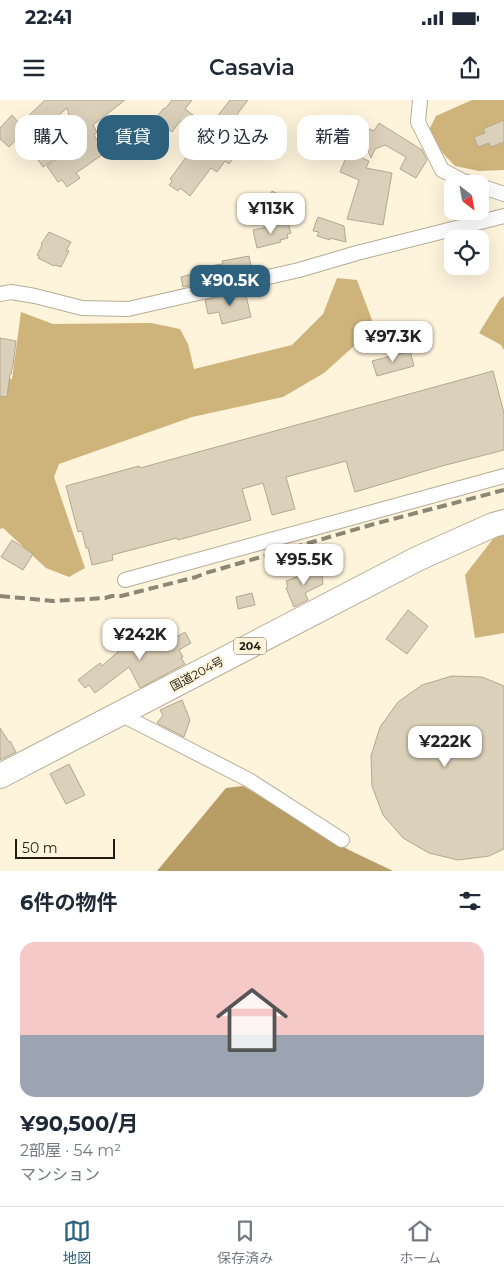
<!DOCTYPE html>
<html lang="ja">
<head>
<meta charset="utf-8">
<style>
  :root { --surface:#fff; --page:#f2f2f3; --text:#1f2937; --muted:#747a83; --line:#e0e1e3; --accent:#2d617d }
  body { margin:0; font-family:Montserrat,"Noto Sans JP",sans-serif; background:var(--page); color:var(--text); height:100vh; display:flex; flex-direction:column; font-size:19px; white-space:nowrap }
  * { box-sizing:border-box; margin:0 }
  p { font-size:16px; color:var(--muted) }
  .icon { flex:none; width:28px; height:28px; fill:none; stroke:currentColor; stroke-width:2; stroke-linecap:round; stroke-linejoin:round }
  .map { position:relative; height:771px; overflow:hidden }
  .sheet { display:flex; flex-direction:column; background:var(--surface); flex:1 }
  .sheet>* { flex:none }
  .hud { position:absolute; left:15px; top:15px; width:475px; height:45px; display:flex; gap:10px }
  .needle { width:32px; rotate:149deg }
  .fabs { position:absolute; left:444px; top:75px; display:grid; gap:10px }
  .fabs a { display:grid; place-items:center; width:45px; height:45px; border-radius:10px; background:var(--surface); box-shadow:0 5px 20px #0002; font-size:25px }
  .scale { position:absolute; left:15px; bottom:12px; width:100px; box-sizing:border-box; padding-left:5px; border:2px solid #201c13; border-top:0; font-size:14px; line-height:18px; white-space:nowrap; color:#201c13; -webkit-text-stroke:4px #fef3db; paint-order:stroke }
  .price { position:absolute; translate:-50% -42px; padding:0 11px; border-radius:10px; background:#fff; color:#222; font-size:16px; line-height:32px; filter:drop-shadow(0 1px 2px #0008) }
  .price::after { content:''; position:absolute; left:50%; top:30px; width:15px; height:11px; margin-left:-8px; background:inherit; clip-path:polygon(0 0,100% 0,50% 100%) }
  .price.on { background:var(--accent); color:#fff }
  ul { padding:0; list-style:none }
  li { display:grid; align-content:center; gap:10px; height:265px; padding:0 20px }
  li span { display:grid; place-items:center; height:155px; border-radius:15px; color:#555 }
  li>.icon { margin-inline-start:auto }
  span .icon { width:90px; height:90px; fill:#fffc; stroke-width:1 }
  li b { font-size:21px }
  h2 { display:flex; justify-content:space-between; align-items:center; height:60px; padding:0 20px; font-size:21px }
  .chip { padding:0 18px; border-radius:15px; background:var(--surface); box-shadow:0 5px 20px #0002; font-size:18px; line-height:45px }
  .chip.on { background:var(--accent); color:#fff }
  .status { display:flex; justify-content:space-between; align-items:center; height:35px; padding:0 25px; background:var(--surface); direction:ltr }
  .status svg { height:14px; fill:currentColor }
  header { display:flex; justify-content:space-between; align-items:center; height:65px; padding:0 20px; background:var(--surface); font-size:22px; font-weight:600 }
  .dock { display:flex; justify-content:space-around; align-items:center; height:70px; border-top:1px solid var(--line); background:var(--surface); font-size:14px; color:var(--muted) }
  .dock a { display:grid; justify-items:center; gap:2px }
  .dock .on { color:var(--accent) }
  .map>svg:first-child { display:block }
  .forest { fill:#ceb37a }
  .water { fill:#b89d65 }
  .building { fill:#dbd0b9; stroke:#b2a891 }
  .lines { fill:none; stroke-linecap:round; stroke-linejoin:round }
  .minor-casing { stroke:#b7ac96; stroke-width:16 }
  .trunk-casing { stroke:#b7ac96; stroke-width:26 }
  .minor { stroke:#fff; stroke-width:14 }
  .trunk { stroke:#fff; stroke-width:24 }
  .rail { stroke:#8d8575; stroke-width:4; stroke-dasharray:10 5; stroke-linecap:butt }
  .labels { text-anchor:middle; stroke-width:4.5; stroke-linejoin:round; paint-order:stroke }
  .shield { fill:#fef3db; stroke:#635c4f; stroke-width:1 }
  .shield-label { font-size:11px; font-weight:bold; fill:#201c13 }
  .street-label { font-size:12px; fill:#201c13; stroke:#fef3db }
</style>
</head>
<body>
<div class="status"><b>22:41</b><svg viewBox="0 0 49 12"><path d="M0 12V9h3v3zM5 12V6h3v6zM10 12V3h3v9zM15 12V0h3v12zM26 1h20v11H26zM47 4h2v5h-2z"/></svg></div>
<header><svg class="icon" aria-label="menu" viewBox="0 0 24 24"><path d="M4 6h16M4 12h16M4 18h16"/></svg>Casavia<svg class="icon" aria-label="share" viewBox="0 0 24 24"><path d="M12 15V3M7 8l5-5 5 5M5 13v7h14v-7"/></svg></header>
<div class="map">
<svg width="504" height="771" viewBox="0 0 504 771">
  <rect width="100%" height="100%" fill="#fef3db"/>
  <path class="forest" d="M472 0H504V70L479 71 455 66 435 45 429 30 436 16Z
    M337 178 357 180 372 220 364 237 324 273 283 297 192 317 59 364 54 377 85 468 69 477 46 468 3 428 0 429V278L12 279 21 212 53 224 151 223 180 229 188 244 194 269 292 245 323 214Z
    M504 196V250L501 245 479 233 500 199Z
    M504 434V533L475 538 465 475 493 439Z"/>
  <path class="water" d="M243 686 349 750 393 771H157L226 688Z"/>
  <path class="building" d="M45 0H125L93 25 97 32 94 35 102 48 99 50 102 55 76 73 80 78 67 87 62 80 58 82 47 66 79 43 73 33H74L67 8 46 27 48 29 38 38 53 60 43 67 28 45 24 48 16 40 9 47 0 39V28L12 15 20 24Z
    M172 0H192L185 9 209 27 230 0H248L226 29 234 35 225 46 236 55 229 64 225 61 217 72 211 68 190 96 180 88 178 91 169 85 172 81 170 79 201 37 180 21 172 32 155 19 164 8 165 9Z
    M504 20V42L491 47 489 43 478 47 474 37 485 33 483 29Z
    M379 23 422 50 427 60 416 78 400 69 406 57 385 45 375 49 371 58 362 37 366 35 370 29 374 31Z
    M349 52 369 61 366 68 392 73 383 125 347 119 359 80 340 72 347 55H348Z
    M272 91 288 99 282 110 267 102Z
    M318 117 344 126 346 142 330 138V140L317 136 319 132 313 131 317 119H318Z
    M288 123 291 133 287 134 288 138 280 140 281 142 257 148 253 130Z
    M49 132 71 142 66 151H69L61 167 55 165 54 166 38 158 39 156 37 155 42 145 41 144Z
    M249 156 252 172 183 187 181 177 215 168V165L223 164 222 161Z
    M245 191 251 217 222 224 219 212 208 214 205 200Z
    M0 238 16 241 13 265 11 274H10L7 297 0 296Z
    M410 251 414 266 377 276 372 261Z
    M493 271 504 313V350L442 366 355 392 346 361 286 377 295 409 272 415 263 383 242 389 251 420 178 440 177 438 112 455 113 460 92 465 88 448H86L82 431 78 432 66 386 139 366 140 368Z
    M12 440 33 454 23 470 1 457Z
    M321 468 323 484 305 493 308 500 294 507 286 488 288 487 286 481Z
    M252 493 255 505 238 509 236 497Z
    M408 510 428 526 407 554 386 539Z
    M185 532 191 543 179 550 183 557 181 558 185 564 140 588 129 567 95 593 89 585 85 588 78 580 100 563 102 566 139 533 142 536 164 533 166 543Z
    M452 576 482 577 504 586V749L489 756 458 760 429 753 403 738 383 715 372 686 371 656 380 627 398 602 422 585Z
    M182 600 190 620 184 637 157 623 163 615 160 610Z
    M0 628 9 642 10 641 16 652 0 660Z
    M69 664 85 695 66 704 50 674Z"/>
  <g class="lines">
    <g class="minor-casing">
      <path id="minor" d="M420 0 418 22 442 70 463 81 473 84
        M480 86 504 94
        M0 194 11 192 35 196 82 208 128 209 299 170 357 153 504 116
        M125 480 504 376
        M120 614 249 680 342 740"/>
    </g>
    <g class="trunk-casing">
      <path id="trunk" d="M0 676 417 459 493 425 504 422"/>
    </g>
    <use href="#minor" class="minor"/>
    <use href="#trunk" class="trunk"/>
    <path class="rail" d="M0 496 53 501 105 498 112 496H121L196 477 206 473 374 424 504 390"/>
  </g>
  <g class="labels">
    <rect class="shield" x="234" y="537.5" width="32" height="17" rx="4"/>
    <g class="shield-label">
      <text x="250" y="550">204</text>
    </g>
    <g class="street-label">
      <text transform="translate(197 574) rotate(-28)" y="4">国道204号</text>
    </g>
  </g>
</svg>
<div class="fabs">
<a><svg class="needle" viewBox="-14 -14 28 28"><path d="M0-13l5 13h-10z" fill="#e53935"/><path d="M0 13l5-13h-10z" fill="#747a83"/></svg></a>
<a><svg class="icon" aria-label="locate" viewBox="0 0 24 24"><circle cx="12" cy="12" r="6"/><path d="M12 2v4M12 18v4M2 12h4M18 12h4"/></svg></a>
</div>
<div class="scale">50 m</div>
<b class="price" style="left:271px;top:135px">¥113K</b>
<b class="price on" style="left:230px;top:207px">¥90.5K</b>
<b class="price" style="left:393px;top:263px">¥97.3K</b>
<b class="price" style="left:304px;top:486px">¥95.5K</b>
<b class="price" style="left:140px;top:561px">¥242K</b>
<b class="price" style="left:445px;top:668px">¥222K</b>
<div class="hud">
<a class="chip">購入</a>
<a class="chip on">賃貸</a>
<a class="chip">絞り込み</a>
<a class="chip">新着</a>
</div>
</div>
<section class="sheet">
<h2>6件の物件<svg class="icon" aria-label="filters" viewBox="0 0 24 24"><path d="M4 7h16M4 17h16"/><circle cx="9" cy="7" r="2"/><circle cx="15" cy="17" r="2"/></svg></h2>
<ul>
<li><span style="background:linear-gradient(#f6c9c9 60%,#9aa5b1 0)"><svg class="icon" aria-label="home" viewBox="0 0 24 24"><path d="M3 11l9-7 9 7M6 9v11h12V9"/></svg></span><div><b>¥90,500/月</b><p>2部屋 · 54 m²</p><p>マンション</p></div></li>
</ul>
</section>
<nav class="dock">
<a class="on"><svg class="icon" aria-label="map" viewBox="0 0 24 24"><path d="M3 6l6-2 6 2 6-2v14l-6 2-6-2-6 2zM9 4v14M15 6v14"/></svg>地図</a>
<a><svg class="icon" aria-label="saved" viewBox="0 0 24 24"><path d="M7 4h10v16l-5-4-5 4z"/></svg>保存済み</a>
<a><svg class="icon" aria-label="home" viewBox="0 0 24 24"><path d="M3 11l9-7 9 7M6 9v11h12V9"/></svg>ホーム</a>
</nav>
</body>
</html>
